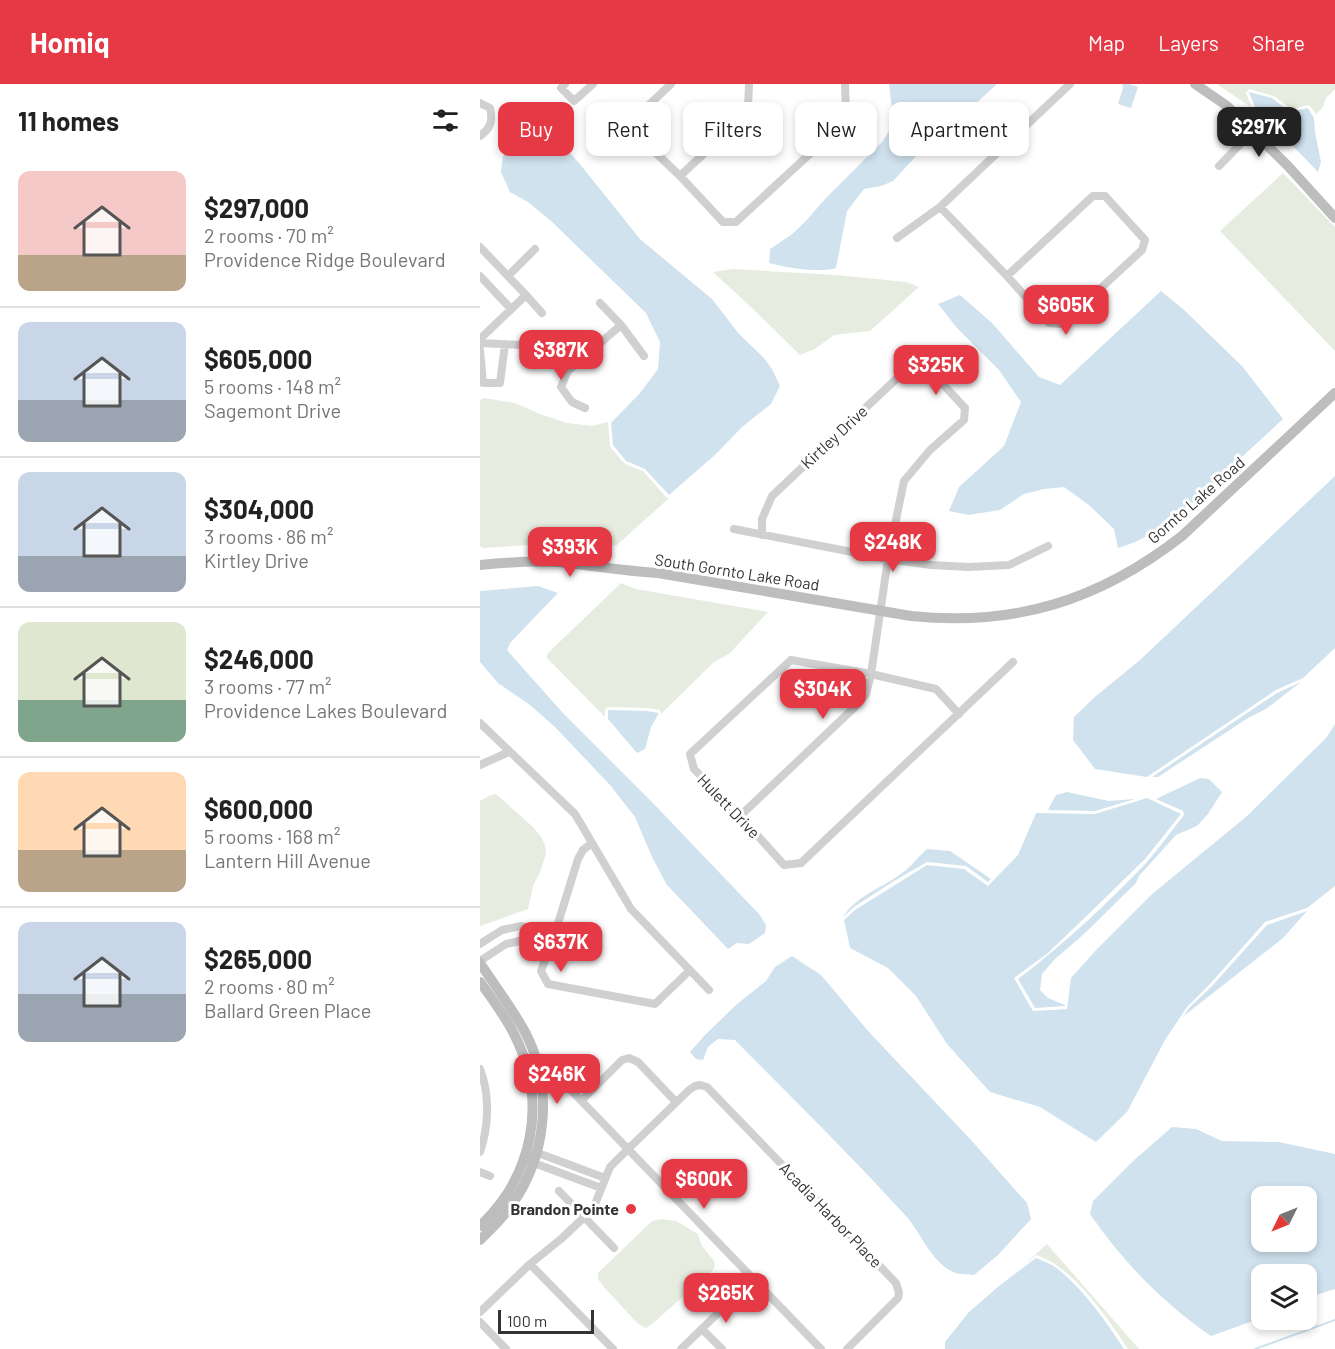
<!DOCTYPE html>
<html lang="en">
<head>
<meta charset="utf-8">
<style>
  :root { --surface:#fff; --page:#f6f6f6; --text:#222; --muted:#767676; --line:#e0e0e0; --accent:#e63946 }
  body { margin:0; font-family:Barlow,sans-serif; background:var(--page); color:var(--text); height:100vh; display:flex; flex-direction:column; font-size:22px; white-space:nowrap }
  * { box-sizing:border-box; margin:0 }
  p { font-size:20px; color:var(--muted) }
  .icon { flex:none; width:33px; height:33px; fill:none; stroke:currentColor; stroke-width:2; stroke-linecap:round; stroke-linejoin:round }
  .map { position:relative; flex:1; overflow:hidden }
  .sheet { display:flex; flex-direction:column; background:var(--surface); width:480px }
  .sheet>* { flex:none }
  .guide { position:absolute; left:18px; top:18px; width:570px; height:54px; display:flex; gap:12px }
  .needle { width:39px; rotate:227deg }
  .tools { position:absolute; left:771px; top:1102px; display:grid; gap:12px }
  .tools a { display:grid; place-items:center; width:66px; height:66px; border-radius:12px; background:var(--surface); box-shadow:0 3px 9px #0003; font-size:30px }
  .scale { position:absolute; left:18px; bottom:15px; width:96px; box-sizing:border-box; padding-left:6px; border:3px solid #333; border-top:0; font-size:16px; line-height:21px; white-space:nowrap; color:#333; -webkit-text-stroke:4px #fff; paint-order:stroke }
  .price { position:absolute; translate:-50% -51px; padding:0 14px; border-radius:12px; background:var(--accent); color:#fff; font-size:20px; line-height:39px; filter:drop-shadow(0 2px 3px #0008) }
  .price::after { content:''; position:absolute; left:50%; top:36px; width:18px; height:14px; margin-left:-9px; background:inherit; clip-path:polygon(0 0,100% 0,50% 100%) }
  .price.on { background:#222; color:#fff }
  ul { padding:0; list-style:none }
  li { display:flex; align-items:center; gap:18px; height:150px; padding:0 18px }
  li+li { border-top:2px solid var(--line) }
  li span { display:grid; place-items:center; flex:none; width:168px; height:120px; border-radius:12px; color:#555 }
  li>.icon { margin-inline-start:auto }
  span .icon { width:72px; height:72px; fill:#fffc; stroke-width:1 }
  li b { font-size:26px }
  h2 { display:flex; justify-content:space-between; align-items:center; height:72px; padding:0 18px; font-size:26px }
  .tag { padding:0 21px; border-radius:12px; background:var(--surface); box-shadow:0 3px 9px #0003; font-size:21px; line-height:54px }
  .tag.on { background:var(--accent); color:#fff }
  header { display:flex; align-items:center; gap:36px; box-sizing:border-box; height:84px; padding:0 30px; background:var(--accent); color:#fff }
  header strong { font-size:28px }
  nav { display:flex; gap:33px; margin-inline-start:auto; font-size:21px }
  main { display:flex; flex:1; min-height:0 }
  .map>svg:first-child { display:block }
  .green { fill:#e6ecdf }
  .water { fill:#cfe2ee; fill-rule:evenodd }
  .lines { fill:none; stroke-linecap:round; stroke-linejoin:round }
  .stream { stroke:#cfe2ee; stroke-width:2 }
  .street { stroke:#d0d0d0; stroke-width:8 }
  .secondary { stroke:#bdbdbd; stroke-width:10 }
  .poi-dot { fill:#e63946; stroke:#fff; stroke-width:2 }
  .labels { text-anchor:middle; stroke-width:6; stroke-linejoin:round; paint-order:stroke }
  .street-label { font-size:16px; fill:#333; stroke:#fff }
  .poi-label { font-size:16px; font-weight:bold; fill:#333; stroke:#fff; text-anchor:end }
</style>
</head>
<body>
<header>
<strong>Homiq</strong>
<nav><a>Map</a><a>Layers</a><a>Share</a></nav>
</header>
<main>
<section class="sheet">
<h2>11 homes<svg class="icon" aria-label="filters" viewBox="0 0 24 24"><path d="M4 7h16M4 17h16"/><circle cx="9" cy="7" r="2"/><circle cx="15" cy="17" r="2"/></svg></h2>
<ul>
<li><span style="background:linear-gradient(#f6c9c9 70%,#b9a48a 0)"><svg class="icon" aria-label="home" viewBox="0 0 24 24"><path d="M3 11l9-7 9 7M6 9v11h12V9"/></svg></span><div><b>$297,000</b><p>2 rooms · 70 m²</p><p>Providence Ridge Boulevard</p></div></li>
<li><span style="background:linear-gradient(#c9d6e8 65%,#9aa5b1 0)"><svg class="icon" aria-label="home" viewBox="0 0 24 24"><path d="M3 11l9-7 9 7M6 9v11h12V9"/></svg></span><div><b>$605,000</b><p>5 rooms · 148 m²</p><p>Sagemont Drive</p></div></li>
<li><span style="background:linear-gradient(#c9d6e8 70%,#9aa5b1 0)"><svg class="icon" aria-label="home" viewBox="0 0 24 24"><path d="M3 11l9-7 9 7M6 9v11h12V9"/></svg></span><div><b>$304,000</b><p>3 rooms · 86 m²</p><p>Kirtley Drive</p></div></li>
<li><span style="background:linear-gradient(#dfe7d0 65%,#7fa58c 0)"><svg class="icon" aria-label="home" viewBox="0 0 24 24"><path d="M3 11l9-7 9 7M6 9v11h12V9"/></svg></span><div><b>$246,000</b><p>3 rooms · 77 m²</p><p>Providence Lakes Boulevard</p></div></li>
<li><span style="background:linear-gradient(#ffd9b3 65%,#b9a48a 0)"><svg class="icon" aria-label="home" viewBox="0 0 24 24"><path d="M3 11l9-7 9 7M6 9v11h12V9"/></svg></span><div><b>$600,000</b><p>5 rooms · 168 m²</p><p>Lantern Hill Avenue</p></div></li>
<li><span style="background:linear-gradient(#c9d6e8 60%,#9aa5b1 0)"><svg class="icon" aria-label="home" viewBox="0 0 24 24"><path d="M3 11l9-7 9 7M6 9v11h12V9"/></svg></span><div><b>$265,000</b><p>2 rooms · 80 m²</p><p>Ballard Green Place</p></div></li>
</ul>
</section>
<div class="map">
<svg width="855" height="1265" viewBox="0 0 855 1265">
  <rect width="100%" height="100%" fill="#fff"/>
  <path class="green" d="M737 0H855V5L846 14 843 23 836 30 829 21 811 25 794 12 769 5 766 9 772 24Z
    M803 89 855 143V267L740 147Z
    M253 185 356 191 426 198 439 203 390 247 354 251 335 265 320 271 271 223 233 188Z
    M4 314 35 319 60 330 87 339 112 342 128 338 130 363 145 380 163 387 186 413 189 414 137 461 127 462 115 459 105 463 100 458 91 457 85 466 48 461 3 464 0 462V316Z
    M141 499 156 505 288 528 249 570 234 578 181 630 180 626 168 624 128 623 125 626V633L67 574V570Z
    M16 710 54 744 62 754 65 762 66 770 61 786 53 802 48 825 0 842V717L11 711Z
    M182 1135 196 1137 218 1150 222 1162 234 1177 235 1182 233 1186 172 1240 166 1244 158 1240 123 1202 118 1195V1189L172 1137Z
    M567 1160 659 1265H648C627 1233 593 1183 556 1171L541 1183Z"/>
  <path class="water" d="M409 0H517L468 45 439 69 413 97 401 102 384 105 367 127 356 184C340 189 306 184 289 179L290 165 311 151 325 138 345 115 402 58 411 44 412 26Z
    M642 0H649L658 3 651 24 638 20 643 4Z
    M769 8 792 14 810 28 828 24 834 34 835 48 841 78 838 88 775 23Z
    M59 45 80 58 99 79 160 155 232 215 259 250 283 273 292 285 300 302 291 320 262 343 236 370 189 411 165 385 146 377 133 361 131 339 160 309 178 285 180 258 166 229 71 137 48 118 30 108 21 88 23 72 42 51Z
    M681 207 703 225 762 282 803 335C784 353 764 371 745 389 714 418 680 452 638 464L634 445 609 421 584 403 564 405 544 410 520 426 489 431 469 427 479 403 524 362 541 318 519 286 477 244 458 220 480 211 512 239 559 293 580 301Z
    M855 392V564L823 594 796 606 667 693 615 685 593 656 594 633 616 612 660 576Z
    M58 502 78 509 30 559 27 566 82 628 170 716 279 830 286 841 285 849 269 860 257 859 248 865 187 801 172 773 155 733 130 701 75 643 50 621 18 599 0 578V507Z
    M821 598 786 625 768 634 678 693H672L797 609Z
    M128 626 167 627 179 629 171 643 165 665 157 669 128 635Z
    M855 640V802L827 824 785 838 730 900 707 923 685 956 647 1028 616 1058 560 1023 510 1008 467 960 436 912 408 884 370 864 364 836 375 826 447 781 484 785 508 802 538 771 556 729 615 730 667 714 701 730 665 775 622 817 568 869 534 894 553 927 587 925 591 894 617 865 671 811 767 732 846 654Z
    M720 694 729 695 742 708 728 730 717 742 696 751 659 792 656 799 604 850 575 875 562 890 560 906 568 914 585 921V922L555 924 538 895C584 860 627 820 667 778 680 763 692 746 704 731L703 727 676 715Z
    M587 708 629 717 655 715 615 727 568 726 576 711Z
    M447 765 470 767 511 795 508 798 486 782 447 778 414 797 374 823 363 833C378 809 407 803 427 785 434 779 440 771 447 765Z
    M827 827 803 854 705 931 701 936 709 924 732 902 787 841Z
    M312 872 341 891 389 948 491 1056 547 1119 551 1135 518 1171 494 1191C487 1190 477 1191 471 1187 449 1175 441 1148 425 1131 370 1071 312 1014 255 956L238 955 228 963 223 976 216 975 210 968 225 951 256 921 286 897 295 883Z
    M692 1043 716 1045 742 1057 799 1058 855 1070V1205L827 1214 826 1191H782L781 1234 731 1252C684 1220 642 1177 610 1130L613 1117 652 1078ZM782 1113H826V1158H782Z
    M556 1174C562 1177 569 1179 574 1182 601 1202 626 1237 644 1265H465V1258L489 1228 519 1202Z"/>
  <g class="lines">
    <path class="stream" d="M775 1265 855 1236"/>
    <path class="street" d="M85 0 81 4 94 17 113 0
      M191 0 155 34 153 47 200 92 243 138H256L360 42 366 31 365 0
      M0 19 10 24C13 37 11 44 0 52
      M739 82 773 47
      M200 92 264 32 268 23 269 0
      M613 112H625L665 156 662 166 582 240 569 239 527 192Z
      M460 123 527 192
      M417 154 460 123 590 0
      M0 163 46 211 0 255
      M0 192 31 225
      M28 192 55 165
      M46 211 62 229
      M120 219 141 241 164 272
      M0 259 42 261 71 275 88 287 141 241
      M0 266 3 299H20L25 260
      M88 287 81 303 92 318 105 324
      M254 445 408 475 451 481 489 483 529 481 568 462
      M479 630 456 605 391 590 311 576 210 670 214 685 260 732 304 781 321 779 533 578
      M0 639 95 730 151 825 229 906
      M0 681 29 668
      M260 732 378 620 386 610 391 590 408 475 424 397 450 366 484 336 485 324 445 281 430 282 292 412 282 435V451
      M112 759 103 766 98 775 75 849 61 887 68 900 175 920 210 886
      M0 860 22 846 41 842 75 849
      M0 877 26 860 40 857 69 864
      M0 985C10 1011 9 1042 0 1068
      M89 1004 341 1265
      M101 1017 142 976 149 974 158 978 196 1018
      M53 1070 58 1069 125 1094
      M51 1076 54 1079 121 1104
      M0 1088 10 1092
      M79 1107 134 1164
      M50 1180 133 1265
      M0 1228 50 1180 81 1155 113 1125 130 1083 143 1070 209 1006 215 1002 220 1001 227 1003 416 1199 419 1209 418 1214 367 1265
      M0 1238 26 1265
      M222 1245 242 1265
      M201 1265 273 1195"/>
    <path class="secondary" d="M715 0 747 22 808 82 855 134
      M0 481C29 478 60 476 89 479 119 483 148 487 178 489L431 532C535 543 620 516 702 452L855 309
      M0 879C15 902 32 924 45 948 74 1003 67 1072 31 1122 22 1135 11 1145 0 1156
      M0 898C12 915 26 933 35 952 68 1018 53 1092 0 1142"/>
  </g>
  <circle class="poi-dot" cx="151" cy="1125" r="6"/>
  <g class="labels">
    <g class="street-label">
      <text transform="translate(354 353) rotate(-43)" y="6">Kirtley Drive</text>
      <text transform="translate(716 416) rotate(-41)" y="6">Gornto Lake Road</text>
      <text transform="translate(257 488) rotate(9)" y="6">South Gornto Lake Road</text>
      <text transform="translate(249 722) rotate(46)" y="6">Hulett Drive</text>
      <text transform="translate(351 1131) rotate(46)" y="6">Acadia Harbor Place</text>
    </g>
    <g class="poi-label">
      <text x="139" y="1131">Brandon Pointe</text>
    </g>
  </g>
</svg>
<div class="tools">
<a><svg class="needle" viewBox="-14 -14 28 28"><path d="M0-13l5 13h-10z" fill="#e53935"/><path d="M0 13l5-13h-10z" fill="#767676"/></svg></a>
<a><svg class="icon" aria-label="layers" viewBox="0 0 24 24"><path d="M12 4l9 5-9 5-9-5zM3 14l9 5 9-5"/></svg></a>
</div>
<div class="scale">100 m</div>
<b class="price on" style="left:779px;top:74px">$297K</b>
<b class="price" style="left:586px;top:252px">$605K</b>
<b class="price" style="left:81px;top:297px">$387K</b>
<b class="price" style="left:456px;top:312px">$325K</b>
<b class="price" style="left:413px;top:489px">$248K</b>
<b class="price" style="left:90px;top:494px">$393K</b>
<b class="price" style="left:343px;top:636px">$304K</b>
<b class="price" style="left:81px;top:889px">$637K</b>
<b class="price" style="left:77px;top:1021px">$246K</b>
<b class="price" style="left:224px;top:1126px">$600K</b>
<b class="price" style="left:246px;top:1240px">$265K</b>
<div class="guide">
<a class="tag on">Buy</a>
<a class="tag">Rent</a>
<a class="tag">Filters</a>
<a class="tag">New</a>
<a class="tag">Apartment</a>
</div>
</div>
</main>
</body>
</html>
